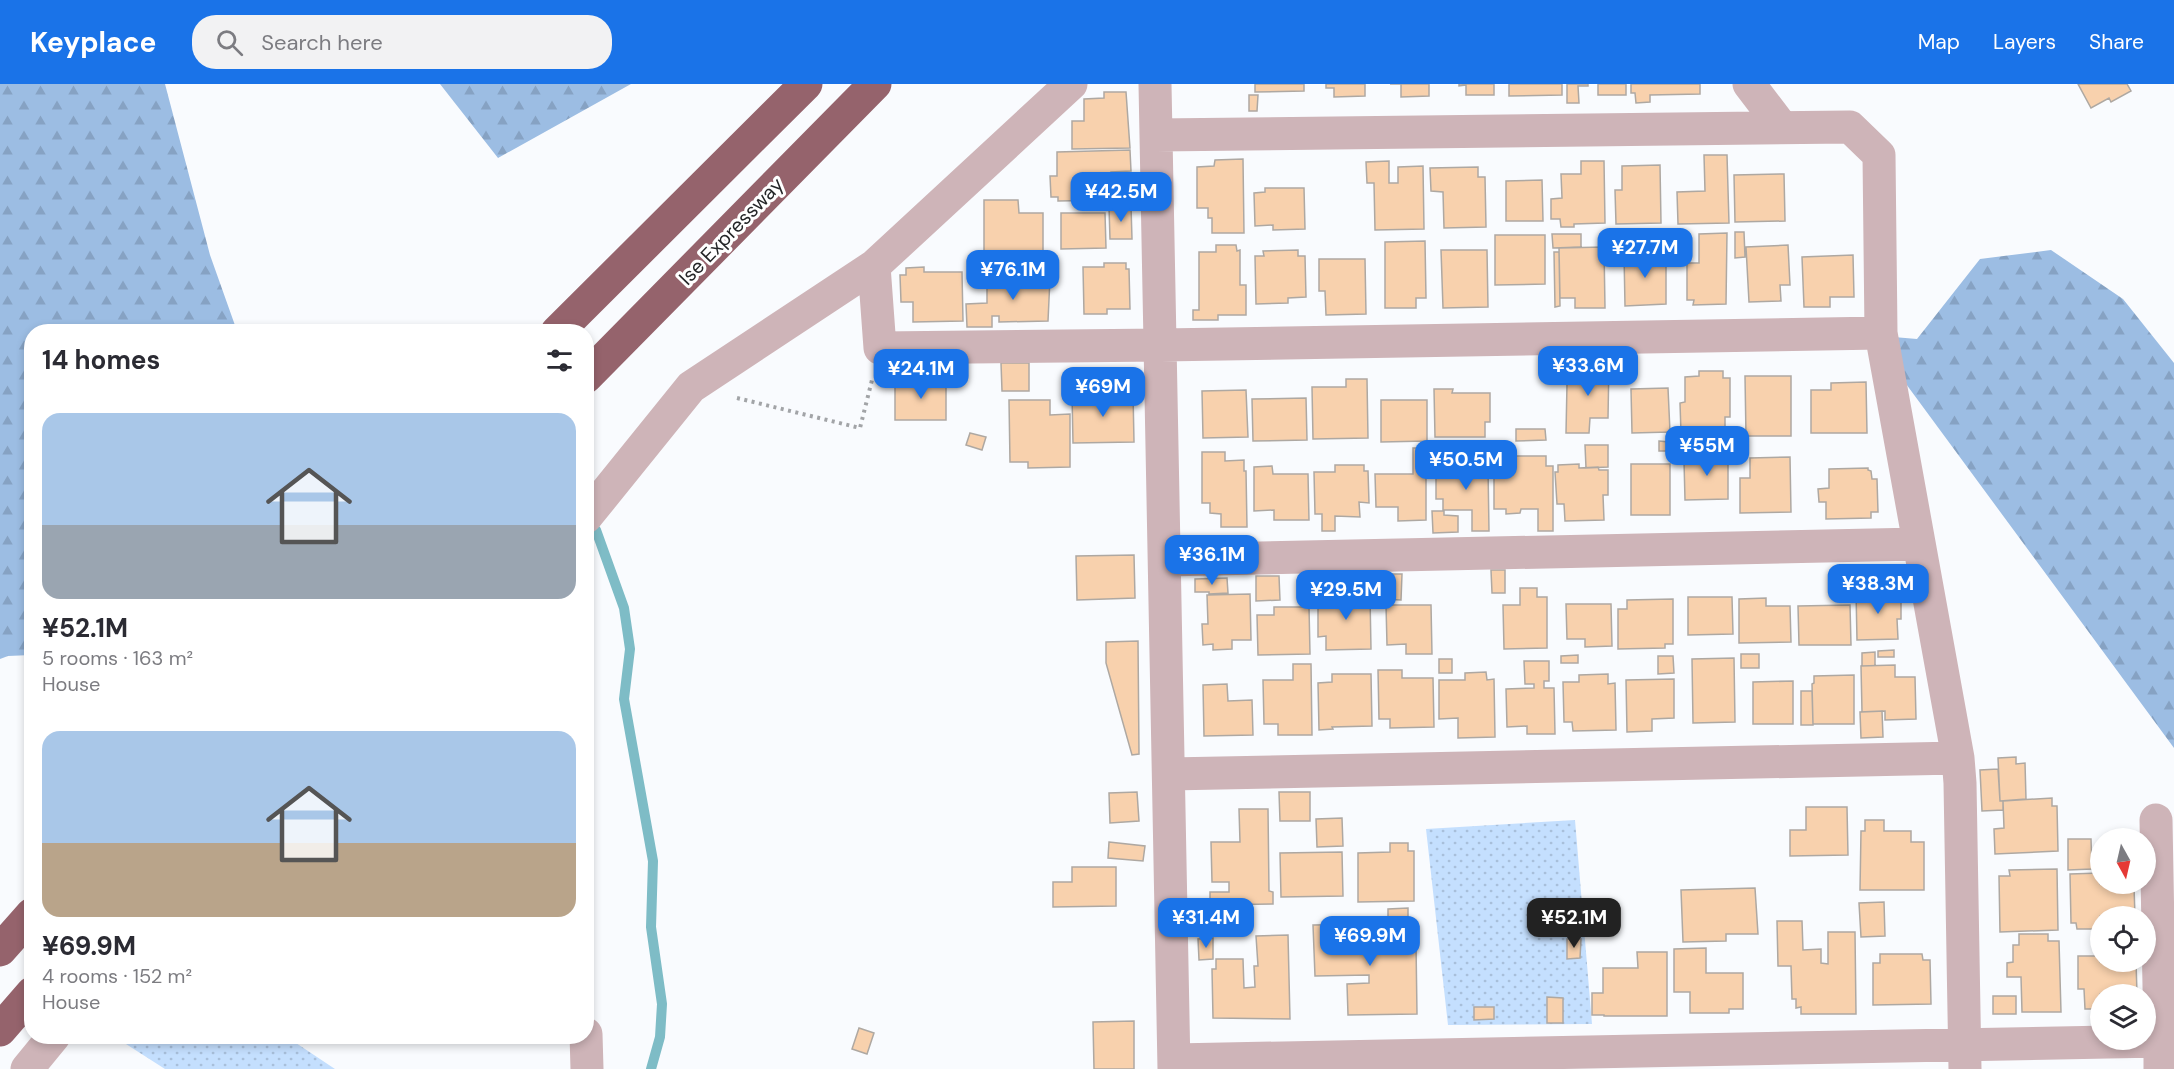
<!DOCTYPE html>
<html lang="en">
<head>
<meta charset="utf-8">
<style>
  :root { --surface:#fff; --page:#f2f2f3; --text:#2b2b33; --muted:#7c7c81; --accent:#1a73e8 }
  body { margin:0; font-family:"DM Sans",sans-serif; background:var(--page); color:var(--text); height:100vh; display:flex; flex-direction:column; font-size:22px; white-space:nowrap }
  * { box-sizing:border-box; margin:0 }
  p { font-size:20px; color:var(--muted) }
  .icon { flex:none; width:33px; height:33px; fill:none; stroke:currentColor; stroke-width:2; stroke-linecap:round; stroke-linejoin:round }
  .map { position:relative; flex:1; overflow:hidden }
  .side { position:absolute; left:24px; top:240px; width:570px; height:720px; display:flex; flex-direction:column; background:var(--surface); border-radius:24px; box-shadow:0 3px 9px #0003 }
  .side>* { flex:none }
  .needle { width:39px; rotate:172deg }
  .tools { position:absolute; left:2090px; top:744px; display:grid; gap:12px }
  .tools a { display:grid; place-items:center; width:66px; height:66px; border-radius:50%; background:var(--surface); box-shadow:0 3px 9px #0003; font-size:30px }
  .price { position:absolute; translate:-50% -51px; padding:0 14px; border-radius:12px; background:var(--accent); color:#fff; font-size:20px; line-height:39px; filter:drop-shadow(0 2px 3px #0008) }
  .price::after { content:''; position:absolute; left:50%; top:36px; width:18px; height:14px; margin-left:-9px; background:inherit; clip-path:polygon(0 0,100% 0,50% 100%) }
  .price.current { background:#222; color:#fff }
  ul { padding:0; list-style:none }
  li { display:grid; align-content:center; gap:12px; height:318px; padding:0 18px }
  li span { display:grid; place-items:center; height:186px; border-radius:18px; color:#555 }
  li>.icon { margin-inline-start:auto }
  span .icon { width:108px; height:108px; fill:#fffc; stroke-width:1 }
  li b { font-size:26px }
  h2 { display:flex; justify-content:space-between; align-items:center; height:72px; padding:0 18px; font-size:26px }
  header { display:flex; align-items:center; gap:36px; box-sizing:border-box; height:84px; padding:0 30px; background:var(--accent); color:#fff }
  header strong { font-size:28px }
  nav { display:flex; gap:33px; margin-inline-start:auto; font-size:21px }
  .search { width:420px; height:54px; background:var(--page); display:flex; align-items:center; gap:15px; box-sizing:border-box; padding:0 21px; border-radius:24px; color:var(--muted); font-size:22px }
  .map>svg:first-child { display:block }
  .grass { fill:url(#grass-dots) }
  .forest { fill:url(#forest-firs) }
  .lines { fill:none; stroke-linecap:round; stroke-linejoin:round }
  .stream { stroke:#7ebcc6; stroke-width:10 }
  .building { fill:#f8d1ad; stroke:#aea8a2; stroke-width:1.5 }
  .path { stroke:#a2a4a7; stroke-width:4; stroke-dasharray:3 4.5; stroke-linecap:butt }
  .minor { stroke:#ceb4b8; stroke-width:33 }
  .motorway { stroke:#95636c; stroke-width:33 }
  .labels { text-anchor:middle; stroke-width:6; stroke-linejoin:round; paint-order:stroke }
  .street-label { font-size:20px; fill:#242628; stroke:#fff }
</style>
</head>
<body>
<header>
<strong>Keyplace</strong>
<div class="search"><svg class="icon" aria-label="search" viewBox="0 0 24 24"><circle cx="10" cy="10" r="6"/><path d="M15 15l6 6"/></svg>Search here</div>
<nav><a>Map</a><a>Layers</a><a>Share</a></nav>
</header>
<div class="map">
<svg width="2174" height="985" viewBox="0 0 2174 985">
  <defs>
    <pattern id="grass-dots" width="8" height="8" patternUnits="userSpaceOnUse" patternTransform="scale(1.5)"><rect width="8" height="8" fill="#c4dffe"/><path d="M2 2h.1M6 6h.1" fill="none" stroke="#a8bfda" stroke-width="1.8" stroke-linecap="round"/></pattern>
    <pattern id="forest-firs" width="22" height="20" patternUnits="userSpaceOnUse" patternTransform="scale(1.5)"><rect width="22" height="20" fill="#9cbde3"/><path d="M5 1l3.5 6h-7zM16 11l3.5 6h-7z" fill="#86a2c3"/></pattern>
  </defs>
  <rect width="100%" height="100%" fill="#f9fbfe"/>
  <path class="grass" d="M1575 736 1592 940 1448 941 1426 745Z
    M115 953H287L335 985H165Z"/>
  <path class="forest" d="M0 0H165L210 171 237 247 32 248 31 571 8 572 0 575Z
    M440 0H631L498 74Z
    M2051 166 2123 215 2174 279V664L1870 251 1917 255 1980 175Z"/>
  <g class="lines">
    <path class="stream" d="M596 446 624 524 630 565 624 615 653 777 651 843 662 920 660 953 651 985"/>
  </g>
  <path class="building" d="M1255 0H1304V7L1255 8Z
    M1326 0H1365V12L1334 13V4H1326Z
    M1390 0H1429V12L1401 13V0Z
    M1459 0H1494V11H1466V1L1459 2Z
    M1509 0H1562V11L1509 12Z
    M1567 0H1588V2H1578L1579 19H1567Z
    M1598 0H1626V11H1598Z
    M1631 0H1700V10L1650 11V18L1636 19 1635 9H1631Z
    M2078 0H2127L2131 7 2111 18 2109 14 2091 24Z
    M1104 8H1126L1130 64 1072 65V37H1084V15L1104 14Z
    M1249 11H1258L1257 27H1249Z
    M1130 66 1131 87 1111 88 1112 116 1058 117V113H1051L1050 92H1057V68Z
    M1704 71H1727L1729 139 1678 140 1677 108 1705 107Z
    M1243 75 1244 149H1212V134H1208V124H1197V83L1214 82 1215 76Z
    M1389 77V99H1398V83L1423 82 1424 145 1375 146 1374 99H1367L1366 78Z
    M1581 77H1604L1605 139 1574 140V143H1561L1560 135H1551V115L1562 114 1561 90H1581Z
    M1660 81 1661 139 1616 140 1615 106H1622V82Z
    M1478 83V93H1485L1486 143 1444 144 1443 108 1431 107 1430 84Z
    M1784 90 1785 137 1735 138 1734 91Z
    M1542 96 1543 137H1506V97Z
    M1265 104H1304L1305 145 1273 146V141L1255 142 1254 109 1265 108Z
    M984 116H1018L1019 129H1043V167L984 168Z
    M1131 122 1132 155H1110L1109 123Z
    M1061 129H1105L1106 164 1061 165Z
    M1735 148H1744L1745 173 1735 174Z
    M1727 149 1726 220 1693 221 1694 216H1687V179H1699V150Z
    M1552 150H1581V163L1553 164Z
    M1495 151H1545V200L1495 201Z
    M1425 157 1426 214H1416V224H1385V158Z
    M1216 161H1236L1237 167 1240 166V201H1246V231H1218V236H1193V226H1199V168H1216Z
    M1788 161 1790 201H1780L1781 217 1749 218 1746 163Z
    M1604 163 1605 224H1575V214H1560L1559 164Z
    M1298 166V172H1305L1306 213 1288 214V219L1256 220 1255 172H1264L1263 167Z
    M1441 166H1487L1488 223 1443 224Z
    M1554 168H1559L1560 222 1555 223Z
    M1666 169V220L1625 222 1624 170Z
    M1853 171 1854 213H1830V223H1804L1802 173Z
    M1319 175H1365L1366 230 1326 231 1325 207H1319Z
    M1104 179H1126V185H1129L1130 225H1107V230H1084L1083 183H1104Z
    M924 183V188H962L963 237 913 238V218H901L900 191H906V184Z
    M1045 187V194H1050L1048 237 999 238V232H992V243H967L966 220 987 219V196L1024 195V188Z
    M1583 276H1609L1608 334H1590L1589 349H1566L1567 300H1583Z
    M1001 279H1029V307H1002Z
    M1699 287H1723V294H1730V333H1725V348L1681 349 1680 319 1685 318V293L1699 292Z
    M1745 292H1791V352H1746Z
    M910 295H946V336H895V301H910Z
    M1346 295H1367L1368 354 1313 355 1312 303H1346Z
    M1866 298 1867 349H1811V306H1831V299Z
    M1668 304 1670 348 1632 349 1631 305Z
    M1434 305H1453L1452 309H1490V338H1485V353H1435Z
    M1246 306 1248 353 1203 354 1202 307Z
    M1133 309 1134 358 1073 359 1072 310Z
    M1306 314 1307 356 1253 357 1252 315Z
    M1009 316H1050V331L1070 330V383L1028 384V378H1010Z
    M1381 316H1427V357L1381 358Z
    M1516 345H1545L1546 356 1516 357Z
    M970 349 986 353 982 366 966 361Z
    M1659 357 1669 358 1670 367H1659Z
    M1733 357H1743V367H1733Z
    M1585 361H1608V383L1586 384Z
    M1488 362V373L1476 374V363Z
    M1413 364H1426V436L1398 437V423H1376L1375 390H1413Z
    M1701 367 1724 368V377H1728V415L1685 416 1684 377H1701Z
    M1202 368H1225V377L1244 376V387H1246L1247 443H1221V430L1210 429V419H1202Z
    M1507 372H1546V382H1553V447H1538V425H1521L1520 429 1506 430V425H1494V374Z
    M1790 373 1791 428 1740 429V394H1750V374Z
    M1459 377H1485V383H1488L1489 447H1472V426H1443V415H1436V384L1459 383Z
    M1579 380V384L1598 383 1599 386H1608V411H1603L1604 436 1565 437 1564 420H1557L1555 388H1558V381Z
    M1631 380H1670V431H1631Z
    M1335 381H1364V387H1368L1369 419 1359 418 1360 433 1335 432V447H1322V430H1315L1314 388H1335Z
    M1272 382 1273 390H1308L1309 436H1274V426L1254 427V383Z
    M1868 384V386L1871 387 1872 395H1877L1878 428H1871V434L1826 435V418H1819L1818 405 1829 404V385Z
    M1432 427H1444V431L1458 432V448L1433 449Z
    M1134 471 1135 514 1077 516 1076 472Z
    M1491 486H1505V509H1492Z
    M1380 490H1402L1401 516 1380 515Z
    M1256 492H1279L1280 516 1256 517Z
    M1227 494 1228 509 1209 510V508H1195V495Z
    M1520 504H1537V513H1547V564L1504 565 1503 521H1520Z
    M1856 507H1901V535H1897L1898 555 1857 556Z
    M1363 508V512H1370L1371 565 1326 566V552L1318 553V522H1325V509Z
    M1250 510 1251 556H1232V565L1213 566V560L1203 561 1202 540H1208L1207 511Z
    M1688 513H1732L1733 550 1688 551Z
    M1766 514V522H1790L1791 558 1739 559V515Z
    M1673 515V560H1665V564L1618 565V525H1627V516Z
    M1566 520H1611L1612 562 1585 563V555H1567Z
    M1386 521H1431L1432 570H1406V560L1387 561Z
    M1850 521 1851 561H1799L1798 522Z
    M1274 523H1309L1310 570 1258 571 1257 531H1274Z
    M1138 557 1139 670 1132 671 1106 579V558Z
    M1894 566V573H1878V567Z
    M1875 568V582H1862V569Z
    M1741 570H1759V584H1741Z
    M1578 571V579H1561V572Z
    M1658 572H1673L1674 589 1658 590Z
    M1734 574 1735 638 1693 639 1692 575Z
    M1439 575H1452V589H1439Z
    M1524 577H1549V597H1544V604H1554L1555 650H1527V642L1507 643 1506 605 1534 604V600H1525Z
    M1293 580H1311L1312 651H1278V640H1264L1263 596H1293Z
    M1895 581V593H1915L1916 635 1885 636V627L1862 628 1861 582Z
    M1378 586H1402V594H1433L1434 643 1390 644V635H1379Z
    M1486 588 1487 596 1494 595 1495 653 1458 654V634L1439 635V596H1465V589Z
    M1332 590H1371L1372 642 1332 643 1333 645 1319 646 1318 599 1332 598Z
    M1608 590V600L1615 599 1616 646 1573 647 1572 638H1564L1563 598H1579V591Z
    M1854 591V640H1813L1812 600 1814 599V592Z
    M1674 595V634L1652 635V647L1627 648 1626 596Z
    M1793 597V640H1753V598Z
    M1227 600 1228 617 1252 616 1253 651 1204 652 1203 601Z
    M1801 607H1812L1813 641H1801Z
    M1882 627 1883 653 1861 654 1860 628Z
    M2016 673V680L2025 679 2026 715 2000 717 1998 674Z
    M1998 685 2000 717H2003V726L1982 727 1980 686Z
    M1137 708 1139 737 1110 739 1109 709Z
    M1279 708H1310V737H1280Z
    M2052 714V722H2057L2058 767 1995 770 1994 745 2004 744 2003 717Z
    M1806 723H1847L1848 771 1790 772V746H1806Z
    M1239 725H1268L1269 807 1273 808V820L1210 821V808H1229V798H1212L1211 758H1240Z
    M1342 734 1343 762 1317 763 1316 735Z
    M1865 736H1884V747H1911V758H1924V806H1860L1861 747H1865Z
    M2068 755H2091L2092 785 2068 786Z
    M1109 758 1145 762 1143 777 1108 774Z
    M1390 759H1408V767H1414V817L1358 818V769L1390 768Z
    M1342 768 1343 812 1281 813 1280 769Z
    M1072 783H1116V822L1053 823V798H1072Z
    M2057 785 2058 846 2000 848 1999 792H2010L2009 786Z
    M2100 789V800H2110V803H2134L2135 832H2100V845H2077L2076 839H2071L2070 790Z
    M1755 804 1758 850H1726V857L1683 858 1681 806Z
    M1884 818 1885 852 1861 853 1859 819Z
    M1408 824V838H1388V825Z
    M1777 837H1802L1803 866 1821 865V879L1828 880V848H1855L1856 930H1801V923L1796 924V915H1792L1791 882H1778Z
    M1388 840V852H1412V860H1416L1417 930 1348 931 1347 900 1369 899V891L1315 892 1313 841Z
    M2019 850H2048V857H2059L2061 928H2022L2021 893H2007V879L2013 878V861H2019Z
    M1288 851 1290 935 1213 934 1212 885H1216V875H1243L1244 904 1255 903 1254 882H1258L1256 852Z
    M1213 854V875L1199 876 1198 855Z
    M1567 855H1581L1580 874 1567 875Z
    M1706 864V889H1743V925H1729V929H1690V908H1674V865Z
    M1637 868H1667V932H1604V931H1592V909H1603V884H1638Z
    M1880 870H1922L1923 876H1930L1931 920 1873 921V879H1880Z
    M2078 872H2100V878H2136L2137 910H2100V925H2085L2084 905H2078Z
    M1993 912H2016V930H1993Z
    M1547 913 1563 914V939H1547Z
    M1474 923H1494V935L1474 936Z
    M1134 937V985H1094L1093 938Z
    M859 944 874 949 867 970 852 965Z"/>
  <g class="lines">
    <path class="path" d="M737 314 860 344 872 296"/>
    <path class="minor" d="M1155 0 1174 985
      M1749 0 1781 42
      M1156 51 1850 43 1879 71 1881 249 1958 674 1960 699 1965 985
      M874 182 880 264 1161 261 1881 249
      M586 433 691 303 874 182 1071 0
      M1165 476 1919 460
      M1169 690 1958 674
      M2156 736 2160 957
      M586 950 587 985
      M1174 976 2160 957V985
      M27 985 54 952"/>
    <path class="motorway" d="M557 248 806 0
      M586 293 875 0
      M0 866 32 830
      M0 946 32 909"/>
  </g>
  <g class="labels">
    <g class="street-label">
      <text transform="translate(731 147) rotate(-46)" y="7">Ise Expressway</text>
    </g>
  </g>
</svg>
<div class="tools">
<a><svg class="needle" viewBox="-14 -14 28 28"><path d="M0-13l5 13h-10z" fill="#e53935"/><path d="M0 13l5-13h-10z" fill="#7c7c81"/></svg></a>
<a><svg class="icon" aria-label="locate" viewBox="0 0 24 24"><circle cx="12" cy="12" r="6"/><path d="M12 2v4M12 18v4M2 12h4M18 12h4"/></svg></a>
<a><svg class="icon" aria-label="layers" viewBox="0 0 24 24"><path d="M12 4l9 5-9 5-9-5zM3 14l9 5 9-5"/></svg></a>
</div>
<b class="price" style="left:1121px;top:139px">¥42.5M</b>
<b class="price" style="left:1645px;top:195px">¥27.7M</b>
<b class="price" style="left:1013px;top:217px">¥76.1M</b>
<b class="price" style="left:1588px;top:313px">¥33.6M</b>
<b class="price" style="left:921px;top:316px">¥24.1M</b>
<b class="price" style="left:1103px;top:334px">¥69M</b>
<b class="price" style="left:1707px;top:393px">¥55M</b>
<b class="price" style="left:1466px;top:407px">¥50.5M</b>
<b class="price" style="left:1212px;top:502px">¥36.1M</b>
<b class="price" style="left:1878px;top:531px">¥38.3M</b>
<b class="price" style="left:1346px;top:537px">¥29.5M</b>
<b class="price" style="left:1206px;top:865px">¥31.4M</b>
<b class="price current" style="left:1574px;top:865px">¥52.1M</b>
<b class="price" style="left:1370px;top:883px">¥69.9M</b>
<section class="side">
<h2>14 homes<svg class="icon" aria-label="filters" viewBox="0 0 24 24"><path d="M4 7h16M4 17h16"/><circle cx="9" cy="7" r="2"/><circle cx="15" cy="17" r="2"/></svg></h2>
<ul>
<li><span style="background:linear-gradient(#a9c7e8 60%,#9aa5b1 0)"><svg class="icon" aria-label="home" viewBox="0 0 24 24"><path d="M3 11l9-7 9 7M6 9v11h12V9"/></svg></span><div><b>¥52.1M</b><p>5 rooms · 163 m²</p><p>House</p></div></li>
<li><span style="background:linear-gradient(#a9c7e8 60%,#b9a48a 0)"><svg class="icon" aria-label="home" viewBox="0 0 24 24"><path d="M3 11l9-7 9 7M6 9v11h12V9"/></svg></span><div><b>¥69.9M</b><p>4 rooms · 152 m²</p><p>House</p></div></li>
</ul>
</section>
</div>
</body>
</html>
